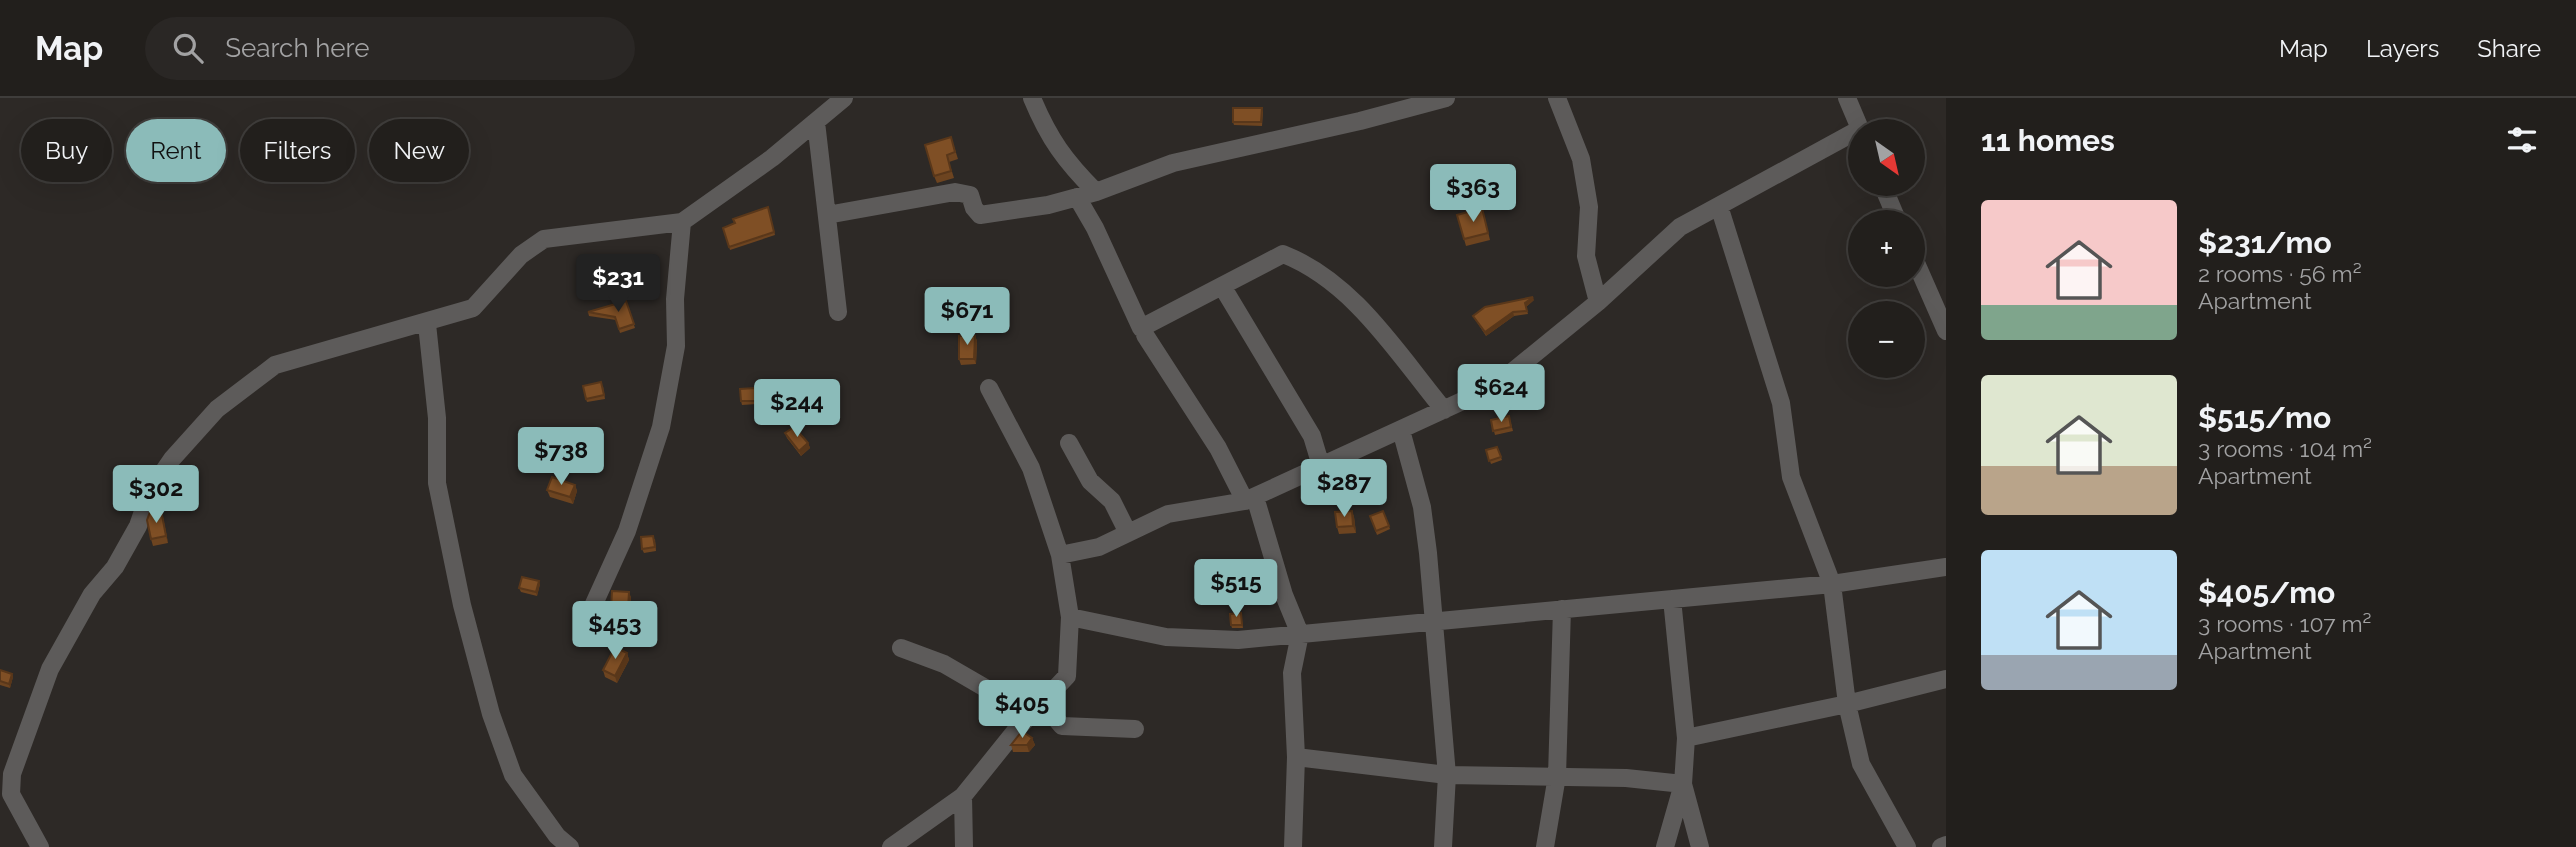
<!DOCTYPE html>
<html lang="en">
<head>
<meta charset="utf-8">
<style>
  :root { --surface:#221f1c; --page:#2a2725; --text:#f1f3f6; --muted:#a2a2a3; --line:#3f3d3b; --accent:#8bbbb9 }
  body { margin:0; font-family:Raleway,sans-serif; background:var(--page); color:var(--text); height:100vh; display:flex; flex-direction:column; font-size:26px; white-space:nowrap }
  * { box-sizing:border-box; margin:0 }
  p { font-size:23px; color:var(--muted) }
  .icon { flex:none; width:38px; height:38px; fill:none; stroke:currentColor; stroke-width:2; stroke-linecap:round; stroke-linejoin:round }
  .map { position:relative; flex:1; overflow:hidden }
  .sheet { display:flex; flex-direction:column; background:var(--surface); width:630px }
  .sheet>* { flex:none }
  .banner { position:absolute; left:21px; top:21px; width:665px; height:63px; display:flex; gap:14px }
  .needle { width:46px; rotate:146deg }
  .fabs { position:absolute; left:1848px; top:21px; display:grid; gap:14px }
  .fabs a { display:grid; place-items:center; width:77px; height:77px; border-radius:50%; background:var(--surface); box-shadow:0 7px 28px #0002,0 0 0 2px var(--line); font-size:35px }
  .price { position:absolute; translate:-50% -60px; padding:0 16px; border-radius:7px; background:var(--accent); color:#111; font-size:23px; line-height:46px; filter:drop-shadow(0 2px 4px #0008) }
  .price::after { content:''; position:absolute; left:50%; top:42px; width:21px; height:16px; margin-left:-10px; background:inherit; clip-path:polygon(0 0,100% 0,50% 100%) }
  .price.current { background:#222; color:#fff }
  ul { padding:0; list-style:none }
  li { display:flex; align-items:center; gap:21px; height:175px; padding:0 35px }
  li span { display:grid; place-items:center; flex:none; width:196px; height:140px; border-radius:7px; color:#555 }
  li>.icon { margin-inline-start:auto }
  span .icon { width:84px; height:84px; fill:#fffc; stroke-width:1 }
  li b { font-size:30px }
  h2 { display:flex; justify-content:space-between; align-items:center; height:84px; padding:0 35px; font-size:30px }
  .chip { padding:0 24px; border-radius:32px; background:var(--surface); box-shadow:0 7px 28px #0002,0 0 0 2px var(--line); font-size:24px; line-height:63px }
  .chip.current { background:var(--accent); color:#111 }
  header { display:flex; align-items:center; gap:42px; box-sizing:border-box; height:98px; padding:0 35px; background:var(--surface); border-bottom:2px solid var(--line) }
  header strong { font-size:33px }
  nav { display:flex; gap:38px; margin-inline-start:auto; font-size:24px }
  .search { width:490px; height:63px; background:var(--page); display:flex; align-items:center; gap:18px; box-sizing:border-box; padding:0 24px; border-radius:38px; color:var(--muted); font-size:26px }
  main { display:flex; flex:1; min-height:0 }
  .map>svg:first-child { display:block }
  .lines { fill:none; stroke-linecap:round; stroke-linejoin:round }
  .minor { stroke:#5d5b5a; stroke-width:18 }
  .wall { fill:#6d4420 }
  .shaded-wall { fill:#59371a }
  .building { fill:#7f4f25; stroke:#59371a; stroke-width:2 }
</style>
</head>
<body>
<header>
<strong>Map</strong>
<div class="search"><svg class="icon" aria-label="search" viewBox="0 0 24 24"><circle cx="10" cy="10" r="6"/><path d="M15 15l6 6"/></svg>Search here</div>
<nav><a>Map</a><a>Layers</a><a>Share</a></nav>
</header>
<main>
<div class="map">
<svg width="1946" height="749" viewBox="0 0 1946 749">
  <rect width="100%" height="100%" fill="#2d2926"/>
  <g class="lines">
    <path class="minor" d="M1032 0C1049 41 1065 63 1096 94
      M1557 0 1581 61 1589 109 1586 158 1598 204
      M1847 0 1861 33
      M816 24 838 214
      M1882 86 1898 124
      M1077 99 1095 130 1141 230 1283 156C1354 184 1397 255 1444 312
      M1719 108 1781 305 1791 379 1832 486 1847 606 1861 666 1907 749
      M827 117 955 94 970 97 974 110 980 117 1048 107 1096 94 1173 65 1360 23 1446 0
      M1913 158 1946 233
      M1222 188 1312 338 1321 368
      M427 226 437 320V385L462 507 491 616 513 677 557 738 570 749
      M1145 237 1218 350 1245 403
      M989 290 1031 370 1060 457
      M1401 332 1422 409 1428 455 1447 677 1443 749
      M1069 345 1090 383 1112 403 1128 435
      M1255 399 1284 497 1300 536 1292 575 1296 659 1293 749
      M1672 501 1686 640 1683 686 1700 749
      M593 508 627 433 661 329 676 248 675 201 682 124
      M1070 519 1166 539 1238 542 1832 486 1946 469
      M901 550 944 566 1030 616
      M1042 604 1062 628 1135 631
      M1686 640 1847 606 1946 581
      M1296 659 1447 677 1626 680 1683 686 1665 749
      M40 749 11 696 12 676 50 571 92 496 115 469 138 428 150 393 172 361 217 311 275 267 473 210 521 157 544 141 682 124 772 60 844 0
      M891 749 963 698
      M964 749 963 698 1017 631 1067 578 1070 519 1060 457 1099 449 1168 416 1245 403 1495 288 1598 204 1680 129 1860 31
      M1545 749 1557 678 1562 511
      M1941 749 1946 747"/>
  </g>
  <path class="wall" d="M1262 10 1263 14 1262 28 1234 27 1233 24Z
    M951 39 958 61 949 64 954 80 937 85 934 78Z
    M768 109 775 137 730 152 723 130 735 125Z
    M1484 117 1490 142 1466 148 1464 141Z
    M1534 202 1526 209 1528 216 1514 218 1486 238 1473 218Z
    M626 203 635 230 620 235 616 222 589 218 588 214Z
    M975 238 977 243 976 266 961 267 959 261Z
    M603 288 605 301 587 304 586 301Z
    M756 293 757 306 742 307 741 303Z
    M1509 318 1513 333 1495 337 1491 322Z
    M785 335 808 345 810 350 801 358 787 340Z
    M1497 349 1502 362 1491 366 1486 352Z
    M575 387 577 393 573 406 550 399 547 392Z
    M1352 413 1354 419 1356 435 1339 436 1337 429Z
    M1383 413 1390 431 1377 437 1370 418Z
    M163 419 168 445 153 448 151 441Z
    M655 441 656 453 644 455 642 451Z
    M540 486 537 498 521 494 519 490Z
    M629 494 631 500V518L614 517 611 511Z
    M1241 515 1243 530H1232L1231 527Z
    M627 555 629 562 617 585 605 579 603 572Z
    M0 572 12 576 13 579 10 590 0 587Z
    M1032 640 1035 647 1029 654H1013L1011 647Z"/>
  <path class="shaded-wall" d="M1533 199 1534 202 1526 209 1525 205Z
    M1513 214 1514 218 1486 238 1485 234Z
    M975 238 977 243 976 266 974 261Z
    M808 345 810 350 801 358 799 353Z
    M575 387 577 393 573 406 570 399Z
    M161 412 163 419 168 445 166 438Z
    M1352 413 1354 419 1356 435 1353 428Z
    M539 483 540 486 537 498 536 494Z
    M629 494 631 500V518L628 511Z
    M627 555 629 562 617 585 615 578Z
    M12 576 13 579 10 590 9 586Z
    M1032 640 1035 647 1029 654 1027 647Z"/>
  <path class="building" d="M1233 10H1262L1261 24H1233Z
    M951 39 955 54 947 57 951 73 934 78 925 47Z
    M768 109 774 134 729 149 723 130 735 125 733 121Z
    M1482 110 1488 135 1464 141 1457 117Z
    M1533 199 1525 205 1527 213 1513 214 1485 234 1473 218 1485 209Z
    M626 203 634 226 619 231 615 219 588 214Z
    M959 238H975L974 261H959Z
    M601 284 604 297 586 301 583 288Z
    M755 290 756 303H741L740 291Z
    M1509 318 1511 329 1493 333 1491 322Z
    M794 329 808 345 799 353 785 335Z
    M1497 349 1501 359 1489 363 1486 352Z
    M552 379 575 387 570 399 547 392Z
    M161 412 166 438 151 441 147 422 150 414Z
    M1352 413 1353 428 1337 429 1335 414Z
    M1383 413 1389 428 1376 433 1370 418Z
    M653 438 655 449 642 451 641 439Z
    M522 479 539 483 536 494 519 490Z
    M612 493 629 494 628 511H611Z
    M1241 515 1242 527H1231L1230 516Z
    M615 549 627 555 615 578 603 572Z
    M0 572 12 576 9 586 0 583Z
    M1022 633 1032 640 1027 647H1011Z"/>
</svg>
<div class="fabs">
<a><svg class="needle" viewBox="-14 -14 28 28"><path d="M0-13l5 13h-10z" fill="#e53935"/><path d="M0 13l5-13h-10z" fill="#a2a2a3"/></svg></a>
<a>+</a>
<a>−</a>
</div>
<b class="price" style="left:1473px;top:126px">$363</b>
<b class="price current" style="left:618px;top:216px">$231</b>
<b class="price" style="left:967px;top:249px">$671</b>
<b class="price" style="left:1501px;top:326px">$624</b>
<b class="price" style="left:797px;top:341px">$244</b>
<b class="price" style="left:561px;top:389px">$738</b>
<b class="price" style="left:1344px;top:421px">$287</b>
<b class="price" style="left:156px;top:427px">$302</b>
<b class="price" style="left:1236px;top:521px">$515</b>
<b class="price" style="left:615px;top:563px">$453</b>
<b class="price" style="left:1022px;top:642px">$405</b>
<div class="banner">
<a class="chip">Buy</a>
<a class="chip current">Rent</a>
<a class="chip">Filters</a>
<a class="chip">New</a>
</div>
</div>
<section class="sheet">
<h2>11 homes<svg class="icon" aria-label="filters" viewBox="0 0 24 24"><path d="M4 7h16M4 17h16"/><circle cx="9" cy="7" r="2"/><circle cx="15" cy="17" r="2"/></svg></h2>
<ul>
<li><span style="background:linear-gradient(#f6c9c9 75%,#7fa58c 0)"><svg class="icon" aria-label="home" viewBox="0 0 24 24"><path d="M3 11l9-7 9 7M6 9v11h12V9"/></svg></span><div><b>$231/mo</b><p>2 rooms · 56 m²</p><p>Apartment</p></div></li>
<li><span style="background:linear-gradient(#dfe7d0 65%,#b9a48a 0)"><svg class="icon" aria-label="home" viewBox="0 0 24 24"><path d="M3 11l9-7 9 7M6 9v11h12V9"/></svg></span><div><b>$515/mo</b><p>3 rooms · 104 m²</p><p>Apartment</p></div></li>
<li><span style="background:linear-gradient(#bfe0f5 75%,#9aa5b1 0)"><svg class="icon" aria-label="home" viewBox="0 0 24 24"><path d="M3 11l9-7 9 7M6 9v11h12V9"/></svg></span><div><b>$405/mo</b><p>3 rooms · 107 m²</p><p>Apartment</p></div></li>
</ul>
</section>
</main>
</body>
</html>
